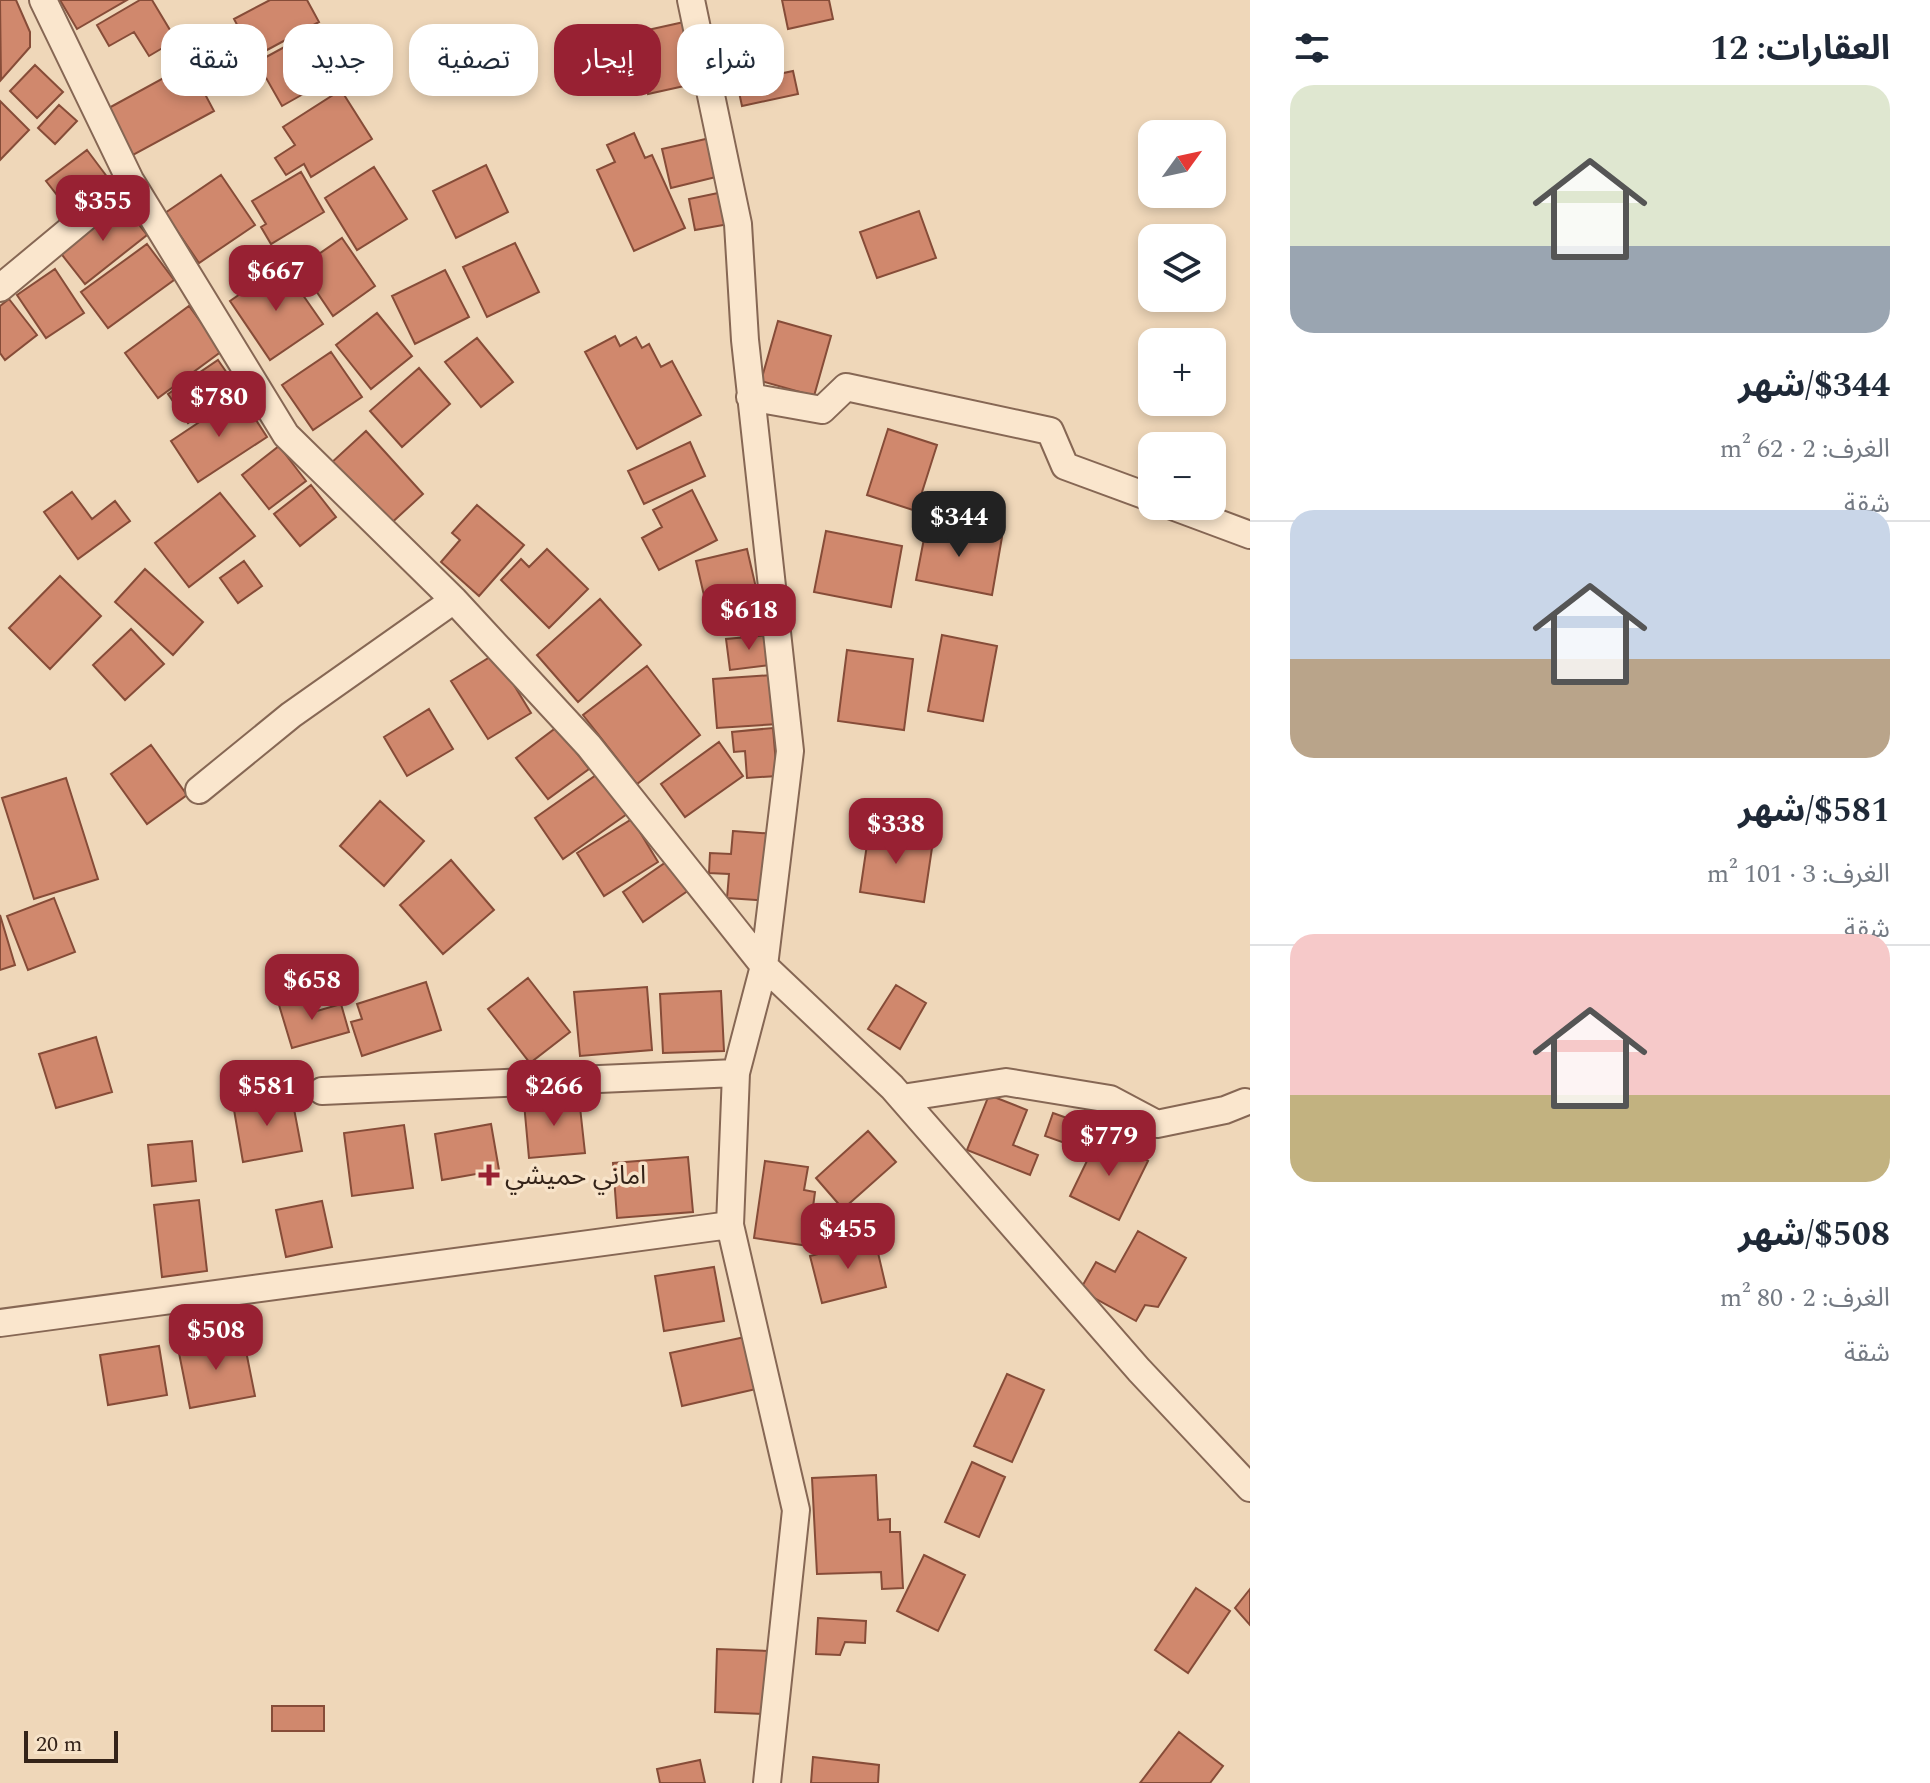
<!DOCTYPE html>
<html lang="ar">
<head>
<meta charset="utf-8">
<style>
  :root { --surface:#fff; --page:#f6f6f7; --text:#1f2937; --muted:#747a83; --line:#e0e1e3; --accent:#982133 }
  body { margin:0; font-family:Spectral,"Noto Sans Arabic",serif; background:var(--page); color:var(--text); direction:rtl; height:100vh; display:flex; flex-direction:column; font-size:30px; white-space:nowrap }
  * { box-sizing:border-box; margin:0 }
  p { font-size:26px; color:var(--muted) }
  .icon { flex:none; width:44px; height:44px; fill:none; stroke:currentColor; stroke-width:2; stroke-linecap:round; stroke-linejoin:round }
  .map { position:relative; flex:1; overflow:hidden; direction:ltr }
  .drawer { display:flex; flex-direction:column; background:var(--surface); width:680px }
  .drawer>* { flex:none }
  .guide { position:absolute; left:24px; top:24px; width:760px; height:72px; direction:rtl; display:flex; gap:16px }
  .needle { width:52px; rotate:57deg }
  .fabs { position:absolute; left:1138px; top:120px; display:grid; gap:16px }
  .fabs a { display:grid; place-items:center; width:88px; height:88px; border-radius:16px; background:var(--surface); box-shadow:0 4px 12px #0003; font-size:40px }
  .scale { position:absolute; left:24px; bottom:20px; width:94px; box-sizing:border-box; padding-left:8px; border:4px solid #342319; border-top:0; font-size:22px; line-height:28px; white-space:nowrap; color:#342319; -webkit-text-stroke:6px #f7e3c9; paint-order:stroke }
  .price { position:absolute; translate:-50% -68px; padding:0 18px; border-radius:16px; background:var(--accent); color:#fff; font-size:26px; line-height:52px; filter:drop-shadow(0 2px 4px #0008) }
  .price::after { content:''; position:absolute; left:50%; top:48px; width:24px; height:18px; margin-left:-12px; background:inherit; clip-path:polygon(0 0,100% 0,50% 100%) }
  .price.on { background:#222; color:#fff }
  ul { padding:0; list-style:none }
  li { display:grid; align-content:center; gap:16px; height:424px; padding:0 40px }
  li+li { border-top:2px solid var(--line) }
  li span { display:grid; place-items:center; height:248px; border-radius:24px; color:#555 }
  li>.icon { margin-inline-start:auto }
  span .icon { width:144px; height:144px; fill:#fffc; stroke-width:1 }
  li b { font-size:34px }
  h2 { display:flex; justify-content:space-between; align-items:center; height:96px; padding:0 40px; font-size:34px }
  .chip { padding:0 28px; border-radius:24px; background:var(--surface); box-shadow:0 4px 12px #0003; font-size:28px; line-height:72px }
  .chip.on { background:var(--accent); color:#fff }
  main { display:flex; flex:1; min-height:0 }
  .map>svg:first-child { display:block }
  .building { fill:#d0886d; stroke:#864c38; stroke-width:2 }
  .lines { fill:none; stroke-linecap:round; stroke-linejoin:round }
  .street-casing { stroke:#866754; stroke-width:30 }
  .street { stroke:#fae6cd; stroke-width:26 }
  .poi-dot { fill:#982133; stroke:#f7e3c9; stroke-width:3 }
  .labels { text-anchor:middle; stroke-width:7; stroke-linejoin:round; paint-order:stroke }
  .poi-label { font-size:26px; fill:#342319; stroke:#f7e3c9; text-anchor:start }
</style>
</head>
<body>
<main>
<section class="drawer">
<h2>العقارات: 12<svg class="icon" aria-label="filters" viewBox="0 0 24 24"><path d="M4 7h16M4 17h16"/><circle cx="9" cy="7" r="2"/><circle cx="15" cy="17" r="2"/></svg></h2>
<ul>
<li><span style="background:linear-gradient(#dfe7d0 65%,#9aa5b1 0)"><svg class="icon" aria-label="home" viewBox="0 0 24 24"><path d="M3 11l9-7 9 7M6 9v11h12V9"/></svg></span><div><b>$344/شهر</b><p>الغرف: 2 · 62 m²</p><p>شقة</p></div></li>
<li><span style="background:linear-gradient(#c9d6e8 60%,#b9a48a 0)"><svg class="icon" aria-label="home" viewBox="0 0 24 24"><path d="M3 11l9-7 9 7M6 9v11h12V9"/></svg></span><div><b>$581/شهر</b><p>الغرف: 3 · 101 m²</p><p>شقة</p></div></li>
<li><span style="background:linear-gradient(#f6c9c9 65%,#c2b280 0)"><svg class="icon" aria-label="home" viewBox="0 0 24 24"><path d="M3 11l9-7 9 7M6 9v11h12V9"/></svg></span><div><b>$508/شهر</b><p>الغرف: 2 · 80 m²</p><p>شقة</p></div></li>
</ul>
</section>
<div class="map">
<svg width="1250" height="1783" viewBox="0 0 1250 1783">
  <rect width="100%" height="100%" fill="#efd7b9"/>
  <path class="building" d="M0 0H16L30 32V47L1 80Z
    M60 0H127L77 29Z
    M140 0H152L176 40 149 56 134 32 109 46 97 25Z
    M270 0H307L319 22 254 57 234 19Z
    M782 0H829L833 19 788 29Z
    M684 22 698 83 648 94 634 33Z
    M319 28 344 71 282 106 257 62Z
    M189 64 214 111 133 155 107 109Z
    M35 65 63 92 37 118 10 91Z
    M793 71 798 94 742 106 737 83Z
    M341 90 372 139 311 177 304 164 286 175 275 158 295 145 283 127Z
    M0 101 29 130 0 160Z
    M59 105 77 121 55 144 38 128Z
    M634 133 645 158 652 155 685 228 634 251 597 170 615 162 607 145Z
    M710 138 720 176 671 188 662 149Z
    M87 150 108 178 68 209 46 181Z
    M486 165 508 212 456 238 433 191Z
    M374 167 407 219 357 250 325 198Z
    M301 172 324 212 271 244 261 227 266 224 252 201Z
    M221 175 255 225 199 263 165 213Z
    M723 192 729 224 695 230 689 199Z
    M121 202 147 235 85 284 59 251Z
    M919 211 936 258 877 278 860 232Z
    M342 238 375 286 333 316 300 267Z
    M515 243 539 292 487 317 463 267Z
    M147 244 174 280 108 328 81 292Z
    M282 265 323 324 270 360 230 301Z
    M55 269 84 313 46 338 17 295Z
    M445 270 469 317 415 344 392 296Z
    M9 299 37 335 5 360 0 353V306Z
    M189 306 222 351 158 398 125 353Z
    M377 313 412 356 371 389 336 345Z
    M778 321 831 336 814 396 761 381Z
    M615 336 620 346 636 337 642 348 649 344 661 367 672 361 701 415 637 449 585 352Z
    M477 338 513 382 481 407 445 362Z
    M331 352 362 397 313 430 282 385Z
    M218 360 238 389 188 423 168 394Z
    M419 368 450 404 402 447 370 411Z
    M240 395 267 437 198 482 171 441Z
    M888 429 937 445 916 511 867 495Z
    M366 431 423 494 387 527 330 464Z
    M690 442 705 476 644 504 628 471Z
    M279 446 306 481 269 509 242 475Z
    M311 485 336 517 300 546 274 514Z
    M692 490 717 540 659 570 642 538 662 527 653 510Z
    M72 492 92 519 115 501 130 521 78 559 44 512Z
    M220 493 255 536 189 587 155 543Z
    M477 505 524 545 479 596 441 562 460 540 452 533Z
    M927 523 1002 537 992 595 916 580Z
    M826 531 902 546 891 607 814 592Z
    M547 549 588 589 549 628 501 580 521 559 529 567Z
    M747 549 763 618 712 630 696 561Z
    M244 561 262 586 238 603 220 578Z
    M145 569 203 622 173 655 115 602Z
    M60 576 101 616 50 669 9 628Z
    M600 599 641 645 578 702 537 655Z
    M131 629 164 664 125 700 93 665Z
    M768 635 771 665 730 670 726 639Z
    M942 635 997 646 983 721 928 711Z
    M847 650 913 659 904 730 838 721Z
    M495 654 531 713 488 739 451 681Z
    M647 666 700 735 637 784 583 715Z
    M773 675 778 724 717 728 713 679Z
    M429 709 453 749 407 776 384 737Z
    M557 727 589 769 548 799 516 758Z
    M773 728 777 776 747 778 745 751 734 752 732 732Z
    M719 742 743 776 685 817 661 784Z
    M151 745 187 795 147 824 111 774Z
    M599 773 627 814 563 859 535 818Z
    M66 778 98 879 34 899 2 798Z
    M380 801 424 841 384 886 340 846Z
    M632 819 658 862 604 896 577 853Z
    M733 831 775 834 770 901 727 898 729 874 709 873 710 853 731 854Z
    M869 831 933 841 924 902 860 892Z
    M451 860 494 910 443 954 400 905Z
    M669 860 689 890 643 922 623 892Z
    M54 898 75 952 28 970 7 916Z
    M0 915 15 965 0 970Z
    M528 978 570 1032 530 1063 488 1009Z
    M426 982 441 1030 362 1056 351 1022 362 1019 357 1004Z
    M896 985 926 1003 900 1049 868 1029Z
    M647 987 652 1050 580 1056 574 992Z
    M721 991 724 1051 663 1053 660 994Z
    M306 997 310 1013 341 1004 349 1032 292 1048 279 1005Z
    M96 1037 112 1092 56 1108 39 1054Z
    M291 1093 302 1151 243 1162 233 1104Z
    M989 1095 1027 1110 1013 1145 1038 1155 1030 1175 967 1150Z
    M579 1098 585 1153 529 1158 524 1103Z
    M1053 1113 1084 1124 1076 1147 1045 1136Z
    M491 1124 499 1170 442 1180 435 1134Z
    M404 1125 413 1188 352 1196 344 1133Z
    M868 1131 896 1162 843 1209 816 1178Z
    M1099 1136 1148 1161 1119 1220 1070 1196Z
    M192 1141 196 1181 152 1186 148 1145Z
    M688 1157 693 1212 617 1218 613 1163Z
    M765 1161 808 1167 804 1190 815 1192 813 1207 821 1208 816 1247 754 1238Z
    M199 1200 207 1271 162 1277 154 1205Z
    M322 1201 332 1247 286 1257 276 1210Z
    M1138 1231 1186 1258 1158 1307 1145 1305 1136 1321 1080 1290 1096 1262 1115 1272Z
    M875 1240 886 1287 822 1303 810 1256Z
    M714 1267 724 1321 664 1331 655 1276Z
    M243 1336 255 1396 190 1408 178 1348Z
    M745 1337 756 1389 682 1406 670 1353Z
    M159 1346 167 1395 108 1405 100 1355Z
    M1007 1374 1044 1390 1012 1462 974 1446Z
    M972 1462 1005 1477 979 1537 945 1522Z
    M876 1475 878 1520 890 1519V1532H900L903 1588 882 1589 881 1572 817 1574 812 1478Z
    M924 1555 965 1575 938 1631 897 1611Z
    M1196 1588 1230 1611 1188 1673 1155 1650Z
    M1250 1589V1625L1235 1608Z
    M818 1618 866 1621 865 1643 845 1642 840 1655 816 1654Z
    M717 1649 770 1651 767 1714 715 1712Z
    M272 1706H324V1731H272Z
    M1179 1732 1223 1766 1210 1783H1140Z
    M813 1757 879 1765 878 1783H811Z
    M700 1760 705 1783H660L657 1769Z"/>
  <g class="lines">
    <g class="street-casing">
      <path id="street" d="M43 0 130 180 286 435 454 600 589 746 764 966 892 1087 1139 1370 1250 1488
        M691 0 738 224 745 340 790 751 764 966 736 1073 730 1225 796 1510 767 1783
        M0 288 130 180
        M750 397 822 410 846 387 1050 431 1065 466 1152 498
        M1172 506 1250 535
        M199 790 291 715 454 600
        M322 1091 736 1073
        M902 1098 1006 1082 1110 1099 1157 1124 1225 1110 1245 1102
        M0 1323 730 1225"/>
    </g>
    <use href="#street" class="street"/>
  </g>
  <path class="poi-dot" d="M485 1163h8v8h8v8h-8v8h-8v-8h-8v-8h8z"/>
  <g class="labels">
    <g class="poi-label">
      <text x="505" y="1184">اماني حميشي</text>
    </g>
  </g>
</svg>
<div class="fabs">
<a><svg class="needle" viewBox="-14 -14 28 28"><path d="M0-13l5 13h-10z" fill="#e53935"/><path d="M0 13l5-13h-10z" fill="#747a83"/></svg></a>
<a><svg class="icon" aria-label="layers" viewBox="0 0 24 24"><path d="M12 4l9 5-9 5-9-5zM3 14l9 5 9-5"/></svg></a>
<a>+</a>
<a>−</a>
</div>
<div class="scale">20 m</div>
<b class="price" style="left:103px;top:243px">$355</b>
<b class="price" style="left:276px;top:313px">$667</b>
<b class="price" style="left:219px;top:439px">$780</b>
<b class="price on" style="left:959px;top:559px">$344</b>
<b class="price" style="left:749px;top:652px">$618</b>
<b class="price" style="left:896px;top:866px">$338</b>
<b class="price" style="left:312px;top:1022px">$658</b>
<b class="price" style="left:267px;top:1128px">$581</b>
<b class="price" style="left:554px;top:1128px">$266</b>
<b class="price" style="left:1109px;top:1178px">$779</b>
<b class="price" style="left:848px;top:1271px">$455</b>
<b class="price" style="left:216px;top:1372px">$508</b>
<div class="guide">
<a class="chip">شراء</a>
<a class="chip on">إيجار</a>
<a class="chip">تصفية</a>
<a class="chip">جديد</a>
<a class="chip">شقة</a>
</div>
</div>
</main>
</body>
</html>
